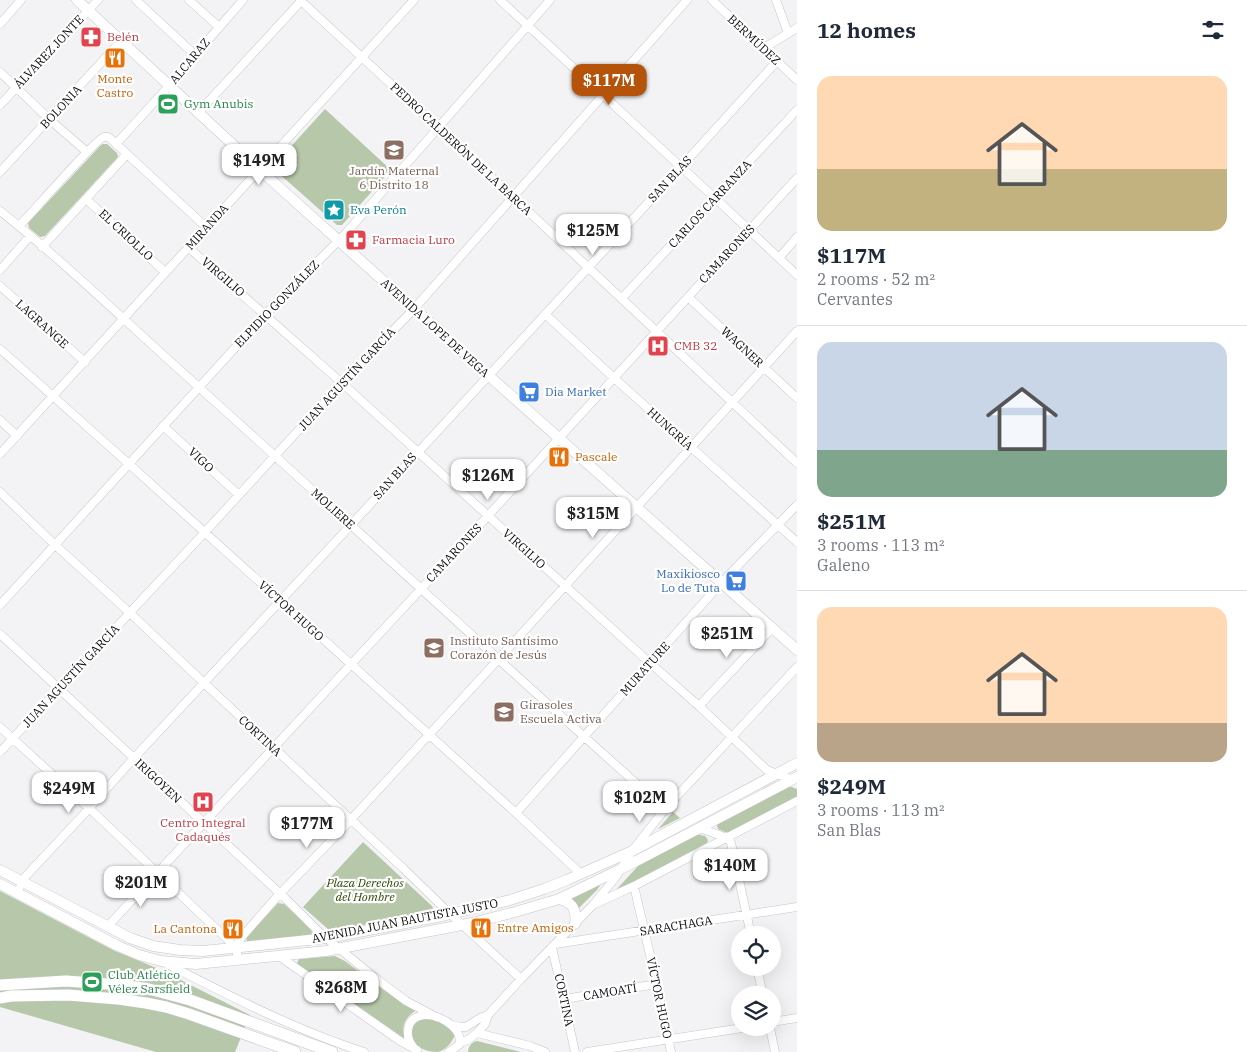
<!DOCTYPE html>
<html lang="en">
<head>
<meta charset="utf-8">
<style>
  :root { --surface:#fff; --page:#f6f6f7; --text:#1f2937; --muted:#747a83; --line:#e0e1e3; --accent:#b45309 }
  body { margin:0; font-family:"IBM Plex Serif",serif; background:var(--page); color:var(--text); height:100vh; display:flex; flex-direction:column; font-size:19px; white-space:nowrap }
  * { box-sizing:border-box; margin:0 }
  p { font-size:16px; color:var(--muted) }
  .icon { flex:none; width:28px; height:28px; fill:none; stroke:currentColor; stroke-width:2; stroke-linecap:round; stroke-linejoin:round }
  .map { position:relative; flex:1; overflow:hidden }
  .details { display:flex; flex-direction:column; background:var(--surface); width:450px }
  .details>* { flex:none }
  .fabs { position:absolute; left:731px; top:926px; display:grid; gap:10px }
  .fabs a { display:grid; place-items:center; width:50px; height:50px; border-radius:50%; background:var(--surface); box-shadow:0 5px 20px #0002; font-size:25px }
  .price { position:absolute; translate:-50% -42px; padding:0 11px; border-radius:10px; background:#fff; color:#222; font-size:16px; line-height:32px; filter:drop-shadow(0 1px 2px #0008) }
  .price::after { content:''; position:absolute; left:50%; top:30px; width:15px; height:11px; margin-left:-8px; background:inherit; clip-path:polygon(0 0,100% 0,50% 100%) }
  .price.selected { background:var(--accent); color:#fff }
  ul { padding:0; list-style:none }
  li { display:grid; align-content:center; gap:10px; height:265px; padding:0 20px }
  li+li { border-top:1px solid var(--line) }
  li span { display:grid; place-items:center; height:155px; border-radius:15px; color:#555 }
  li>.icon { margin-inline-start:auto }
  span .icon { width:90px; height:90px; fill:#fffc; stroke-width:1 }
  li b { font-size:21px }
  h2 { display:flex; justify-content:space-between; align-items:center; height:60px; padding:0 20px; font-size:21px }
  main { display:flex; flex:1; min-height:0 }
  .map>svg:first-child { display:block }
  .green { fill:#b7c7a9 }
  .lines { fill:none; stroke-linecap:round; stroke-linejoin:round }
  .minor-casing { stroke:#c6c6c9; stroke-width:9 }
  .major-casing { stroke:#c6c6c9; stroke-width:11 }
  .highway-casing { stroke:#c6c6c9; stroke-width:12 }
  .minor { stroke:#fff; stroke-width:8 }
  .major { stroke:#fff; stroke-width:10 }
  .highway { stroke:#fff; stroke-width:11 }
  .labels { text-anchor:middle; stroke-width:4.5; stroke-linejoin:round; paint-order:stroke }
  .health-label { font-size:12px; fill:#be3a42; stroke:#fff; text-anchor:start }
  .street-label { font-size:12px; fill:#0d0d0e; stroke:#fff }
  .food-label { font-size:12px; fill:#c56008; stroke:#fff; text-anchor:start }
  .leisure-label { font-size:12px; fill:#27864d; stroke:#fff; text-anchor:start }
  .education-label { font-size:12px; fill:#785e54; stroke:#fff; text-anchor:start }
  .culture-label { font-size:12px; fill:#0d838f; stroke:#fff; text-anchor:start }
  .shop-label { font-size:12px; fill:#366cbe; stroke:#fff; text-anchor:start }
  .park-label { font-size:12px; font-style:italic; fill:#2c4704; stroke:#fff }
</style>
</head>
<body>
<main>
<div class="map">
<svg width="797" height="1052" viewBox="0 0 797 1052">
  <rect width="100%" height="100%" fill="#f3f3f6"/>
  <path class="green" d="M325 109 391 170 342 225H337L275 170V164Z
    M103 144H107L117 153 118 157 45 236 40 237 29 228 28 223 101 145Z
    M789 786 797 789V797L729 832H725L718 829 717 826 718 823Z
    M673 812 680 818 658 829Z
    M696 834 705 836 708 840 707 843 617 892 615 891 639 865Z
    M363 842 432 906 433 908 432 911 333 931 329 930 303 907Z
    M601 884 597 890 578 909 571 899Z
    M0 891 115 951 159 969 250 1015 235 1052H156L0 1007Z
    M278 903 284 904 311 929 312 933 311 935 247 942 246 938Z
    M335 956 345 961 374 983 415 1009V1011C404 1019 401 1026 405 1039L299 966 297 963 299 959Z
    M430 1018 452 1028 455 1035C452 1042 446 1050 438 1052 429 1052 418 1049 413 1041 411 1037 411 1033 410 1029L418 1019Z
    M477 1041 521 1052H468C468 1047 472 1042 477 1041Z"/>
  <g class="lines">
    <g class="minor-casing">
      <path id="minor" d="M136 0 195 55
        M189 0 219 27
        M300 0 513 197 797 463
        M500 0 681 167 715 198 797 275
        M712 0 797 80
        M776 0 788 33
        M0 24 21 0
        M764 48 797 28
        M0 72 49 119 87 152
        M0 105 98 0
        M198 113 302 0
        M116 144 169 86 195 55 243 0
        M0 172 121 41
        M86 199 165 272
        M0 211C67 264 128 324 192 381 350 523 506 668 665 809
        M19 226C30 215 97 138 104 137 109 136 111 139 114 142L206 227
        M42 247 127 154
        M188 247 342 383 650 663 699 706 767 770 793 780
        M779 258 797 237
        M0 270 30 236
        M0 286 85 362
        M688 297 797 398
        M622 298 797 110
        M545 314 614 378 797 542
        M0 349 129 464 516 813 581 874
        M0 420 17 436
        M163 426 239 495
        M0 454 414 0
        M0 492 54 544 129 612 204 683 404 869 444 908 521 979
        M0 605 266 314 346 233 550 0
        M0 634 286 899 319 932 374 977 406 1001 436 1017
        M699 706 772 628
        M0 727 89 808 227 939 236 948 238 960
        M0 752 205 532 342 383 414 309 687 0
        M516 813 721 583 797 505
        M700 828 727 838 731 843 751 935
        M634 886 656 981 671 1052
        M17 893 25 877 84 814 134 758 351 525 681 167 777 61
        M597 903 634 886 797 801
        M108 926 421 589 797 178
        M555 944 797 907
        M552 947 575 1052
        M236 948 240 939 275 899 345 826 494 664 797 331
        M279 956 400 1041 417 1050
        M165 963C230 996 295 1030 364 1052
        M757 968 763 995
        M564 999 657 984
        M772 1022 797 1018
        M452 1025 460 1027H466L480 1018 488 1015
        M770 1028 775 1052
        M477 1033 530 1046 545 1052
        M460 1042 468 1040 477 1033 485 1024 488 1015 521 979 593 905 615 878 632 851 665 809 797 667
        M414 1048C405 1038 405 1020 420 1016 436 1011 462 1027 460 1044L449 1052
        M587 1052 742 1028"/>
    </g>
    <g class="major-casing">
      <path id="major" d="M77 0 269 178 488 375 797 650
        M0 870 130 938 153 946 180 950 203 951 327 938 442 916 510 900 544 889 567 880 632 851 797 763
        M0 884 118 946 139 955 161 961 196 964 326 951 472 923 515 912 559 899 621 869 797 777
        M559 899C573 902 577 910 575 924"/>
    </g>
    <g class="highway-casing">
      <path id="highway" d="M0 985 66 981 121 985 149 989 190 1000 332 1052
        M0 998 11 996 68 995 118 999 146 1003 166 1007 189 1014 295 1052"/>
    </g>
    <use href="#minor" class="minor"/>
    <use href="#major" class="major"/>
    <use href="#highway" class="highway"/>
  </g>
  <defs>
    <g id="pharmacy-square" transform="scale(1.125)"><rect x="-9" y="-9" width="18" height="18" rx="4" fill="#e0444e" stroke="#fff"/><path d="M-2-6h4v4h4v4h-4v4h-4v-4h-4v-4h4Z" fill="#fff"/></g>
    <g id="restaurant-square" transform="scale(1.125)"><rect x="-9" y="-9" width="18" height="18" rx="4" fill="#e8710a" stroke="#fff"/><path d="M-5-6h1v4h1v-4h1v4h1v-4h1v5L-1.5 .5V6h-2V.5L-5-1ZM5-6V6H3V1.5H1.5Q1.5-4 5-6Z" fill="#fff"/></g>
    <g id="stadium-square" transform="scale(1.125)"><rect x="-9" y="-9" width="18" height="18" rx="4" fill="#2e9e5b" stroke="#fff"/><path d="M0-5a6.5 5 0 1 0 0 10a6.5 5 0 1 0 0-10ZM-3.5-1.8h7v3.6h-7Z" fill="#fff"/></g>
    <g id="school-square" transform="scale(1.125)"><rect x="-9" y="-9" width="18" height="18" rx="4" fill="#8d6e63" stroke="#fff"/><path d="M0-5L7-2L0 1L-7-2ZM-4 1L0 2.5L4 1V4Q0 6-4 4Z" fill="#fff"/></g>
    <g id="sight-square" transform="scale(1.125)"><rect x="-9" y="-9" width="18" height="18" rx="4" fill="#0f9aa8" stroke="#fff"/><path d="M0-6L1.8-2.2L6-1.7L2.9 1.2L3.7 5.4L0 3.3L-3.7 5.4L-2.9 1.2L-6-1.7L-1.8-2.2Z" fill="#fff"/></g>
    <g id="hospital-square" transform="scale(1.125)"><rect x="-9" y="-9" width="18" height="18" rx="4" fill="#e0444e" stroke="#fff"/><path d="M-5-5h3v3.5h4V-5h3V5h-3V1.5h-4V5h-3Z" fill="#fff"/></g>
    <g id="supermarket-square" transform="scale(1.125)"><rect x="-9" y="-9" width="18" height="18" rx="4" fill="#3f7fe0" stroke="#fff"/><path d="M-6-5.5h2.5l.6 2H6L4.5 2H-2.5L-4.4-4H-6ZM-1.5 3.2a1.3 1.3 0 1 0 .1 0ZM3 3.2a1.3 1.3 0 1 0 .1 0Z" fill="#fff"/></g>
  </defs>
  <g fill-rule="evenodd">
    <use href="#pharmacy-square" x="91" y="37"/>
    <use href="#restaurant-square" x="115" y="58"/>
    <use href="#stadium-square" x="168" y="104"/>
    <use href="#school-square" x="394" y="150"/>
    <use href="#sight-square" x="334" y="210"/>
    <use href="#pharmacy-square" x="356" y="240"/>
    <use href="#hospital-square" x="658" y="346"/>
    <use href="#supermarket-square" x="529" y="392"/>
    <use href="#restaurant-square" x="559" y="457"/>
    <use href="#supermarket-square" x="736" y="581"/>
    <use href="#school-square" x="434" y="648"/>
    <use href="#school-square" x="504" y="712"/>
    <use href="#hospital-square" x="203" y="802"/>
    <use href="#restaurant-square" x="481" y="928"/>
    <use href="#restaurant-square" x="233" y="929"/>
    <use href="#stadium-square" x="92" y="982"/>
  </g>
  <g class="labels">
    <g class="health-label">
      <text x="107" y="41">Belén</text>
      <text x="372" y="244">Farmacia Luro</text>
      <text x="674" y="350">CMB 32</text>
      <text x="203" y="827" text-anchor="middle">Centro Integral<tspan x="203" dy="14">Cadaqués</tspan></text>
    </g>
    <g class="street-label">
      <text transform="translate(754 40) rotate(43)" y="4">BERMÚDEZ</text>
      <text transform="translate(49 52) rotate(-47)" y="4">ÁLVAREZ JONTE</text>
      <text transform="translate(190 61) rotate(-50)" y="4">ALCARAZ</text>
      <text transform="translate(61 107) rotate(-47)" y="4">BOLONIA</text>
      <text transform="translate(461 149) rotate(43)" y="4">PEDRO CALDERÓN DE LA BARCA</text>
      <text transform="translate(670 179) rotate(-47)" y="4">SAN BLAS</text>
      <text transform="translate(710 204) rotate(-47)" y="4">CARLOS CARRANZA</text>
      <text transform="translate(207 227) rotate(-48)" y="4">MIRANDA</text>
      <text transform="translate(126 235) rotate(43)" y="4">EL CRIOLLO</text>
      <text transform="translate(727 254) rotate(-47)" y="4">CAMARONES</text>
      <text transform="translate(223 277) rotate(41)" y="4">VIRGILIO</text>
      <text transform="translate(277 304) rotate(-46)" y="4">ELPIDIO GONZÁLEZ</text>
      <text transform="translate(42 324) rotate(42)" y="4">LAGRANGE</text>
      <text transform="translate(435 328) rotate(42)" y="4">AVENIDA LOPE DE VEGA</text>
      <text transform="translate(742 347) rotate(43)" y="4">WAGNER</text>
      <text transform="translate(347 379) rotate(-47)" y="4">JUAN AGUSTÍN GARCÍA</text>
      <text transform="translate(670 429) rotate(42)" y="4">HUNGRÍA</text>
      <text transform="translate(201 460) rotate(43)" y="4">VIGO</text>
      <text transform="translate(395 476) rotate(-48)" y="4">SAN BLAS</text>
      <text transform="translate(333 509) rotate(42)" y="4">MOLIERE</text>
      <text transform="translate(524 549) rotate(42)" y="4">VIRGILIO</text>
      <text transform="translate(454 553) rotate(-47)" y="4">CAMARONES</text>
      <text transform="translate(291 611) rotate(42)" y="4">VÍCTOR HUGO</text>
      <text transform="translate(645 669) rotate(-48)" y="4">MURATURE</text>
      <text transform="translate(71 676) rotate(-47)" y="4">JUAN AGUSTÍN GARCÍA</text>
      <text transform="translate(260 736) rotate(43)" y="4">CORTINA</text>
      <text transform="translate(158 781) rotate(43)" y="4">IRIGOYEN</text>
      <text transform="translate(405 921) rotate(-11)" y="4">AVENIDA JUAN BAUTISTA JUSTO</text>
      <text transform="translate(676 926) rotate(-9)" y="4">SARACHAGA</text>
      <text transform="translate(610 992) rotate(-9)" y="4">CAMOATÍ</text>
      <text transform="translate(659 998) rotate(78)" y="4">VÍCTOR HUGO</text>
      <text transform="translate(564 1000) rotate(78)" y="4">CORTINA</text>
    </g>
    <g class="food-label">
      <text x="115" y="83" text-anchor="middle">Monte<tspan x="115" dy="14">Castro</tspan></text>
      <text x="575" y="461">Pascale</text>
      <text x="497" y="932">Entre Amigos</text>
      <text x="217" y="933" text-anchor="end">La Cantona</text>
    </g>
    <g class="leisure-label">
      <text x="184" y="108">Gym Anubis</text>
      <text x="108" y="979">Club Atlético<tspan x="108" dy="14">Vélez Sarsfield</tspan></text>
    </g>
    <g class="education-label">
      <text x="394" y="175" text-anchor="middle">Jardín Maternal<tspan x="394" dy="14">6 Distrito 18</tspan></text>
      <text x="450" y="645">Instituto Santísimo<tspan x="450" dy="14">Corazón de Jesús</tspan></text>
      <text x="520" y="709">Girasoles<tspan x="520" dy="14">Escuela Activa</tspan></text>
    </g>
    <g class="culture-label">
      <text x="350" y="214">Eva Perón</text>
    </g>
    <g class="shop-label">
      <text x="545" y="396">Dia Market</text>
      <text x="720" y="578" text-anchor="end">Maxikiosco<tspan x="720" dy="14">Lo de Tuta</tspan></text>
    </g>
    <g class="park-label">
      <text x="365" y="887">Plaza Derechos<tspan x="365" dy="14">del Hombre</tspan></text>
    </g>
  </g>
</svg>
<div class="fabs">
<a><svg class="icon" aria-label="locate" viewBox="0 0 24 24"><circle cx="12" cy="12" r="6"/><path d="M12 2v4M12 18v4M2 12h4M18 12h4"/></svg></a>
<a><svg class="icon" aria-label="layers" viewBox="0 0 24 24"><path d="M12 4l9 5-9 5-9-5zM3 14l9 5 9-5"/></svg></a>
</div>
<b class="price selected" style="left:609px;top:106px">$117M</b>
<b class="price" style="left:259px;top:186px">$149M</b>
<b class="price" style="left:593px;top:256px">$125M</b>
<b class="price" style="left:488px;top:501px">$126M</b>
<b class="price" style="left:593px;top:539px">$315M</b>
<b class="price" style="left:727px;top:659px">$251M</b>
<b class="price" style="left:69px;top:814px">$249M</b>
<b class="price" style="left:640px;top:823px">$102M</b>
<b class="price" style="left:307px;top:849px">$177M</b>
<b class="price" style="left:730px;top:891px">$140M</b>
<b class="price" style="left:141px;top:908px">$201M</b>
<b class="price" style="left:341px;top:1013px">$268M</b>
</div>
<section class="details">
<h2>12 homes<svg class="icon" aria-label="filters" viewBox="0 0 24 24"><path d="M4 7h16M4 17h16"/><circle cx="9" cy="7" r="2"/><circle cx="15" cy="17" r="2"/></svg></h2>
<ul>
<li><span style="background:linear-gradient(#ffd9b3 60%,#c2b280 0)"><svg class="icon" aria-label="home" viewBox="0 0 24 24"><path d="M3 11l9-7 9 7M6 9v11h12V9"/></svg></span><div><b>$117M</b><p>2 rooms · 52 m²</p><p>Cervantes</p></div></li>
<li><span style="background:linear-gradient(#c9d6e8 70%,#7fa58c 0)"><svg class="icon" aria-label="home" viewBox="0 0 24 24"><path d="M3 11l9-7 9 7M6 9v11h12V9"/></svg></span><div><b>$251M</b><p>3 rooms · 113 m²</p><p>Galeno</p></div></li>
<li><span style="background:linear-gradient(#ffd9b3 75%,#b9a48a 0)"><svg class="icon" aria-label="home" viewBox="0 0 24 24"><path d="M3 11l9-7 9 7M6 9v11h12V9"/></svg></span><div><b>$249M</b><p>3 rooms · 113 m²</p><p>San Blas</p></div></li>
</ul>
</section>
</main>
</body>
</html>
